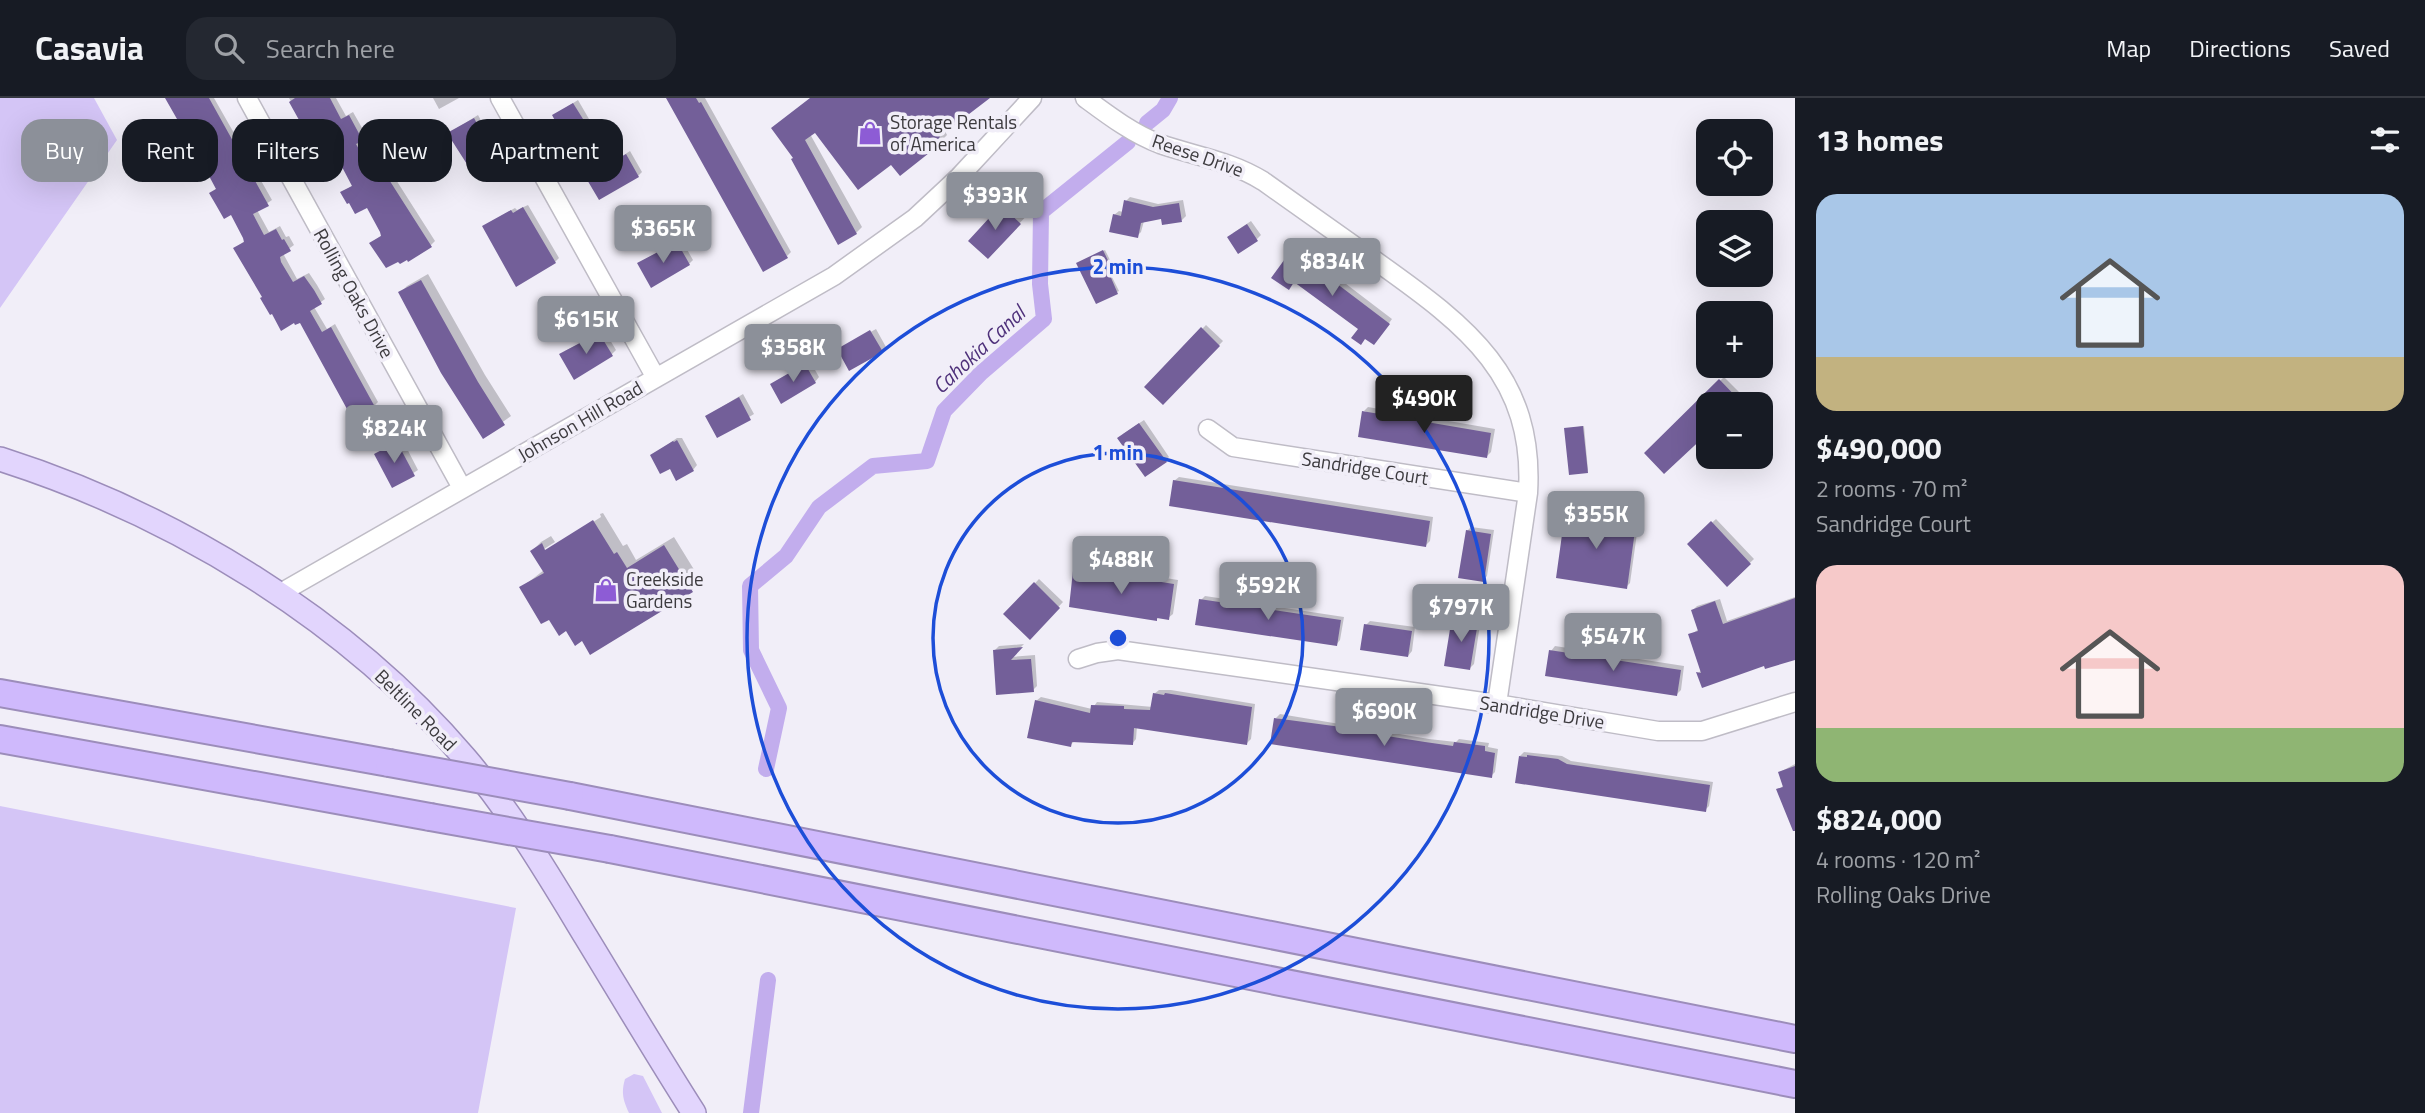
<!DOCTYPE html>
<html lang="en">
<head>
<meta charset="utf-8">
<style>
  :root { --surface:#171b24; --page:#242831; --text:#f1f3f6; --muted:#9ea1a6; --line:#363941; --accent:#8c9099 }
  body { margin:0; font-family:"Titillium Web",sans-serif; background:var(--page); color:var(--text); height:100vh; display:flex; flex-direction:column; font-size:26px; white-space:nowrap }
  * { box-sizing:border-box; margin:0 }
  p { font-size:23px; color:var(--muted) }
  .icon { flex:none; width:38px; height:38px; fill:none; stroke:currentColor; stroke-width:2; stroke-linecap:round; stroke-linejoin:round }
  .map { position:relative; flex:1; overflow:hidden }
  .side { display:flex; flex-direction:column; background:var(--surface); width:630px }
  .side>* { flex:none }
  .banner { position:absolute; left:21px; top:21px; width:665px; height:63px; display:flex; gap:14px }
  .controls { position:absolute; left:1696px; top:21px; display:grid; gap:14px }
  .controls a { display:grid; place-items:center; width:77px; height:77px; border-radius:14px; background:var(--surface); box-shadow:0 7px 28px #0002; font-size:35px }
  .price { position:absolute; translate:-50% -60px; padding:0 16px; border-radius:7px; background:var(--accent); color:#fff; font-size:23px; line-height:46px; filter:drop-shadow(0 2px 4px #0008) }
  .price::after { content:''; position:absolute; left:50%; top:42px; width:21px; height:16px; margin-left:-10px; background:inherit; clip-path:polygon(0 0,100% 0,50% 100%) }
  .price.on { background:#222; color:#fff }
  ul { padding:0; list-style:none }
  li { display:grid; align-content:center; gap:14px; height:371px; padding:0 21px }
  li span { display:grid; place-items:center; height:217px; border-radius:21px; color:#555 }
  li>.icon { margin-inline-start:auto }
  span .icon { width:126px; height:126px; fill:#fffc; stroke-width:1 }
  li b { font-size:30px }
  h2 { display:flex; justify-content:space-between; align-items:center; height:84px; padding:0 21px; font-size:30px }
  .tag { padding:0 24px; border-radius:21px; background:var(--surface); box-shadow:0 7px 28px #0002; font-size:24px; line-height:63px }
  .tag.on { background:var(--accent); color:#fff }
  header { display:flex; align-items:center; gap:42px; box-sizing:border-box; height:98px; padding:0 35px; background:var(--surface); border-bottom:2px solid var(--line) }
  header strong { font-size:33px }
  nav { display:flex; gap:38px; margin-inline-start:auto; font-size:24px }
  .search { width:490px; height:63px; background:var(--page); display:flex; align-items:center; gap:18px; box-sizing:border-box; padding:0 24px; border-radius:21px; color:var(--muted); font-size:26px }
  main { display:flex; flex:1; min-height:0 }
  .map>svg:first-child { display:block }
  .green { fill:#d4c5f6 }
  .shadow { fill:#0003 }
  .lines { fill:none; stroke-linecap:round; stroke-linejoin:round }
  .canal { stroke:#c2aded; stroke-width:16 }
  .building { fill:#735f99 }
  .minor-casing { stroke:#bfbcc6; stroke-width:21 }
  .major-casing { stroke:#9c8dba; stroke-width:26 }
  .highway-casing { stroke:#9c8dba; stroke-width:30 }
  .minor { stroke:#fff; stroke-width:18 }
  .major { stroke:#e2d5fd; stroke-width:23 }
  .highway { stroke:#cfb9fc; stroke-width:26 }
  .highway-bridge-casing { stroke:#9c8dba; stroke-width:30; stroke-linecap:butt }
  .highway-bridge { stroke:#cfb9fc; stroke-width:26 }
  .ring { fill:none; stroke:#1d4ed8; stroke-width:3.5 }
  .labels { text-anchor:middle; stroke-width:7; stroke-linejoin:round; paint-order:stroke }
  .poi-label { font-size:19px; fill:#3d3b3f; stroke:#f1eef8; text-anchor:start }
  .street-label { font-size:19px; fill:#3d3b3f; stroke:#f1eef8 }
  .water-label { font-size:21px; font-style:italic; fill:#4e307a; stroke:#f1eef8 }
  .centre { fill:#1d4ed8; stroke:#f1eef8; stroke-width:3.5 }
  .ring-label { font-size:21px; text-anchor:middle; font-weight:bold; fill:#1d4ed8; stroke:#f1eef8; stroke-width:7; stroke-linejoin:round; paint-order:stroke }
</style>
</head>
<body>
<header>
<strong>Casavia</strong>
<div class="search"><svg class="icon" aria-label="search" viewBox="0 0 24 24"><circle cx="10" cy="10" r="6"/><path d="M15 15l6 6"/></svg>Search here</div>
<nav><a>Map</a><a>Directions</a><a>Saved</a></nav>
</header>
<main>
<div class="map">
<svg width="1795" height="1015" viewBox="0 0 1795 1015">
  <rect width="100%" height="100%" fill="#f1eef8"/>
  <path class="green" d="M0 0H94L117 42 0 210Z
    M0 708 516 810 478 1015H0Z
    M634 976 643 978 662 1015H629C623 1002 621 995 625 981Z"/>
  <path class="shadow" d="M167 0H214L272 102 257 112 269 134 280 128 286 139 289 138 294 147 283 155 285 159 297 181 309 175 317 187 325 201 314 209 327 231 335 226 378 304 374 308 300 222 264 198 235 150 246 142 231 115 211 95 217 90Z
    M289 0H336L346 18 353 14 366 37 360 42 374 69 384 63 435 143 431 147 408 161 371 145 382 137 368 107 342 95 353 87 341 65 329 72Z
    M433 0H459L439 11Z
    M668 0H705L791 154 787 158Z
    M811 0H986L945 33 947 37 942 42 901 76 892 64 815 33 810 36 862 129 856 135 793 61Z
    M578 2 600 40 596 44 554 17Z
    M478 17 499 55 473 72 449 35Z
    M630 53 642 74 638 78 589 80Z
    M1016 95 1033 111 1001 145 1002 108Z
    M1130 99 1158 106 1183 102 1186 118 1182 122 1162 119 1144 123 1141 134 1137 138 1114 117 1119 113 1123 114 1126 103Z
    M528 107 559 160 555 164 484 128 515 110 517 112Z
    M1251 123 1261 137 1257 141 1233 135Z
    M681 141 693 162 689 166 644 162Z
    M1295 151 1331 178 1333 176 1392 221 1378 241 1360 230 1295 182 1274 179Z
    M1105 152 1114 170 1109 173 1119 193 1117 194 1080 164Z
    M428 176 485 277 511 318 483 338 400 195 407 188Z
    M1206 227 1223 243 1163 305 1146 288Z
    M876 231 886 249 882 253 841 250Z
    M604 232 616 252 612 256 565 253Z
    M810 263 819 279 815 284 776 283Z
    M1724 279 1744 299 1736 306H1708V333L1646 355Z
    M743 296 754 316 718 338 707 318Z
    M1368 309 1495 331 1491 354 1487 358 1364 313Z
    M1144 322 1169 359 1165 363 1123 336Z
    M1584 328 1588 372 1587 374 1566 331Z
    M677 340H682L697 367 693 372 671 369 652 357Z
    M402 341 418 372 393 388 376 357Z
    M1179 379 1433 419 1430 443 1426 447 1174 383Z
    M1571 411 1639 421 1630 485 1626 489 1567 416Z
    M603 415 623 448 627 446 636 462 674 439 701 483 692 492 591 555 583 541 549 519 521 490 544 472 532 453 541 444 551 438 555 444 544 451V455L601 419 600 416Z
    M1716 421 1754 461 1727 487 1689 446Z
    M1471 429 1494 432 1487 478 1483 482 1467 433Z
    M1078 469 1122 473 1178 482 1173 516 1168 520 1159 519 1157 521 1074 474Z
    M1039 481 1063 504 1030 539 1006 516Z
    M1205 498 1344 519 1340 542 1336 547 1201 502Z
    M1795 499V557L1731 578 1698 575 1702 572 1690 537 1699 531 1693 512 1697 508 1720 501 1727 523Z
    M1458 516 1481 520 1474 566 1470 570 1453 520Z
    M1370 523 1415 529 1412 553 1408 558 1366 527Z
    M1024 546 1011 559 1035 557 1037 588 1033 592 995 552 999 548Z
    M1555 548 1684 568 1681 592 1677 596 1551 553Z
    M1159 592H1171L1255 606 1251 641 1247 645 1137 628 1136 641 1132 646 1075 643 1070 647 1036 603 1041 599 1092 611 1097 604 1153 609 1154 596Z
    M1280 616 1429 641 1456 644 1459 641 1489 645 1488 649 1498 651 1495 674 1491 678 1276 620Z
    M1524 654 1562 658 1571 663 1713 684 1709 708 1705 712 1520 658Z
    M1795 666V733L1784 703 1778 692 1784 687 1780 674Z"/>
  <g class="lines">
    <path class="canal" d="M1147 25 1163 12 1170 0
      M766 671 779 610 751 552 750 488 786 458 819 409 873 368 927 363 944 313 981 275 1044 221 1040 186 1041 114 1128 44
      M751 1015 768 882"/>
  </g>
  <path class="building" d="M165 0H209L269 108 253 116 264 137 276 131 282 142 284 141 291 153 280 159 281 164 293 184 304 178 314 192 322 206 310 213 322 234 331 229 375 309 353 322 300 225 295 227 294 225 281 233 272 216 270 217 260 200 262 199 233 150 244 144 243 140 231 117 224 121 216 107 209 95 216 91 200 61 193 65 178 39 185 35Z
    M295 0H330L341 21 349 17 363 43 356 46 370 71 379 66 432 149 408 164 407 162 400 166 398 164 386 170 369 145 381 138 380 134 367 110 355 116 349 105 347 106 340 94 352 88 341 67 328 74 289 4Z
    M666 0H696L699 5 701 4 788 160 763 174Z
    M810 0H990L939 39 943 44 900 78 891 67 858 92 815 35 805 42 857 136 838 147 791 61 793 60 771 30Z
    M573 5 598 45 574 58 552 17Z
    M474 20 496 61 472 74 447 35Z
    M626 56 639 79 599 102 586 80Z
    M1124 102 1153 109 1179 105 1182 124 1162 127 1161 121 1141 125 1138 140 1109 134 1113 116 1121 118Z
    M1001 107 1021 126 988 161 968 143Z
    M523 109 556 165 516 189 482 128 511 112 513 115Z
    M1247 126 1258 143 1238 156 1227 139Z
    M677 144 690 167 651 190 637 165Z
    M1103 152 1113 173 1109 175 1118 196 1096 206 1076 165Z
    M1290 154 1326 181 1328 179 1390 226 1374 247 1365 241 1361 247 1351 240 1358 231 1294 184 1289 192 1271 180Z
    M421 182 478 284 505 327 483 341 441 275 398 194Z
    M1201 229 1220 248 1163 307 1144 289Z
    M870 232 883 254 849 273 837 251Z
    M599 235 613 258 574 282 559 256Z
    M805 266 816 285 781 306 770 286Z
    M1719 281 1743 306H1708V335L1664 376 1644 355Z
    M739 299 751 322 717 340 705 318Z
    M1362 313 1491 335 1487 360 1358 339Z
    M1139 325 1167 364 1145 379 1117 340Z
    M1583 328 1588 375 1569 377 1564 330Z
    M677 342 694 373 676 383 670 371 660 376 650 357 673 343 674 344Z
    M397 344 415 378 392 390 374 356Z
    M1173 382 1430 423 1426 449 1169 408Z
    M1565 415 1636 425 1627 491 1556 480Z
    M593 422 614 456 617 454 627 470 664 447 693 494 590 557 582 543 575 548 566 533 559 538 549 522 541 526 519 489 544 475 530 453 542 445 545 452Z
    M1711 423 1751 466 1727 489 1687 446Z
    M1466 432 1491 436 1484 484 1458 480Z
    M1073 473 1117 477 1174 486 1169 522 1157 520V523L1069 509Z
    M1034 484 1060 510 1030 542 1003 516Z
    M1795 500V562L1765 571 1764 568 1702 590 1696 574 1701 575 1688 536 1698 533 1691 512 1715 503 1723 526Z
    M1199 501 1341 522 1337 548 1195 527Z
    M1452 519 1478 524 1470 572 1444 568Z
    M1364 526 1412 533 1408 559 1360 552Z
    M1023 549 1011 562 1031 561 1034 594 996 597 993 552Z
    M1549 552 1681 572 1677 598 1545 578Z
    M1153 595 1164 597 1165 595 1252 609 1247 647 1134 630 1133 647 1072 644 1071 649 1027 640 1035 602 1090 615 1091 607 1124 608V611L1150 612Z
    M1274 620 1356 631 1355 633 1425 644 1453 648 1454 644 1485 648V653L1495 655 1492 680 1270 646Z
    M1527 657 1558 661 1567 666 1710 687 1706 714 1515 685 1519 658 1527 659Z
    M1795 668V733H1793L1776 691 1783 689 1778 674Z"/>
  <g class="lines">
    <g class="minor-casing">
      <path id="minor" d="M247 0 462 390
        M500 0 656 280
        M1085 0C1108 17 1133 36 1160 46 1195 58 1231 63 1263 83 1302 111 1341 138 1380 166 1467 228 1535 279 1528 395L1497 606
        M1208 331 1233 349 1528 395
        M277 497 834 178 915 120 959 79 1032 0
        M1078 561 1097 555 1118 552 1497 606 1658 633H1702L1795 604"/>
    </g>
    <g class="major-casing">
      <path id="major" d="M0 361C173 416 347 521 465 660 512 715 549 778 586 839 622 898 657 957 694 1015"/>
    </g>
    <g class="highway-casing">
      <path id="highway" d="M0 595 389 665
        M0 641 430 719
        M570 698 1795 941
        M610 751 1795 986"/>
    </g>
    <use href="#minor" class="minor"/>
    <use href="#major" class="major"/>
    <use href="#highway" class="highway"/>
    <g class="highway-bridge-casing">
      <path id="highway-bridge" d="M389 665 570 698
        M430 719 610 751"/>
    </g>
    <use href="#highway-bridge" class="highway-bridge"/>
  </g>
  <g class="ring">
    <circle cx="1118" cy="540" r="185"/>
    <circle cx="1118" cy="540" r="371"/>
  </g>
  <defs>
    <g id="shop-bare" transform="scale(1.89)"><path d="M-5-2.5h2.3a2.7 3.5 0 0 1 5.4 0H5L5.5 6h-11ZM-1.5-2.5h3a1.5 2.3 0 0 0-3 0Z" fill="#8d5cd5" stroke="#f1eef8" stroke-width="2.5" paint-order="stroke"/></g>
  </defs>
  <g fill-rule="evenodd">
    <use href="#shop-bare" x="870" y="35"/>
    <use href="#shop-bare" x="606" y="492"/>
  </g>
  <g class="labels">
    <g class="poi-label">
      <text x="890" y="31">Storage Rentals<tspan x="890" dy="22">of America</tspan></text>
      <text x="626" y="488">Creekside<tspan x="626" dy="22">Gardens</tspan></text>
    </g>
    <g class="street-label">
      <text transform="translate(1198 57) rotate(19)" y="7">Reese Drive</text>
      <text transform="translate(354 195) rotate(61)" y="7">Rolling Oaks Drive</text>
      <text transform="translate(580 323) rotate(-30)" y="7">Johnson Hill Road</text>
      <text transform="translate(1365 370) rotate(9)" y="7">Sandridge Court</text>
      <text transform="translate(416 612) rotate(45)" y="7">Beltline Road</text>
      <text transform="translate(1542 614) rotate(9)" y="7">Sandridge Drive</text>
    </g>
    <g class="water-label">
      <text transform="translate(979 252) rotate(-43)" y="7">Cahokia Canal</text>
    </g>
  </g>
  <circle cx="1118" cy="540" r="10" class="centre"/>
  <g class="ring-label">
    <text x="1118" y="176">2 min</text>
    <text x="1118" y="362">1 min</text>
  </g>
</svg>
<div class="controls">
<a><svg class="icon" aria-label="locate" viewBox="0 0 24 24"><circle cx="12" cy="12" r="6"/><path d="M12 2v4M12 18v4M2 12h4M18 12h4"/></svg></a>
<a><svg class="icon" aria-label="layers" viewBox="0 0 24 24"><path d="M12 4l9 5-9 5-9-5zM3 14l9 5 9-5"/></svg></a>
<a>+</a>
<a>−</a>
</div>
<b class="price" style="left:995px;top:134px">$393K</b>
<b class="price" style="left:663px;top:167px">$365K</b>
<b class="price" style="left:1332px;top:200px">$834K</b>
<b class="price" style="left:586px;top:258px">$615K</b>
<b class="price" style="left:793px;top:286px">$358K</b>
<b class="price on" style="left:1424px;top:337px">$490K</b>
<b class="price" style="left:394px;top:367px">$824K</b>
<b class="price" style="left:1596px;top:453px">$355K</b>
<b class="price" style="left:1121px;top:498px">$488K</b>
<b class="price" style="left:1268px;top:524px">$592K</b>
<b class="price" style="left:1461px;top:546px">$797K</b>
<b class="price" style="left:1613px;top:575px">$547K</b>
<b class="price" style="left:1384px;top:650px">$690K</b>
<div class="banner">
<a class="tag on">Buy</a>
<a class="tag">Rent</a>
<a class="tag">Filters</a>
<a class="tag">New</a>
<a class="tag">Apartment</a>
</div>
</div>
<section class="side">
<h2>13 homes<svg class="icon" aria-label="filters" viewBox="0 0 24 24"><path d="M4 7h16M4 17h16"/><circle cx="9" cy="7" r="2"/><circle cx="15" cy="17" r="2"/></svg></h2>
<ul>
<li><span style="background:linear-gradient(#a9c7e8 75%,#c2b280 0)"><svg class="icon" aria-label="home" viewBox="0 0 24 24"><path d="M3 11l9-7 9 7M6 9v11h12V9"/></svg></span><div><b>$490,000</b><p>2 rooms · 70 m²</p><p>Sandridge Court</p></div></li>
<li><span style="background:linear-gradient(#f6c9c9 75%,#8fb573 0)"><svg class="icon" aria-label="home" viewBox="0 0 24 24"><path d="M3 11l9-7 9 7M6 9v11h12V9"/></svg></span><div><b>$824,000</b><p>4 rooms · 120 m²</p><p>Rolling Oaks Drive</p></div></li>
</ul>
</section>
</main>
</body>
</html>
